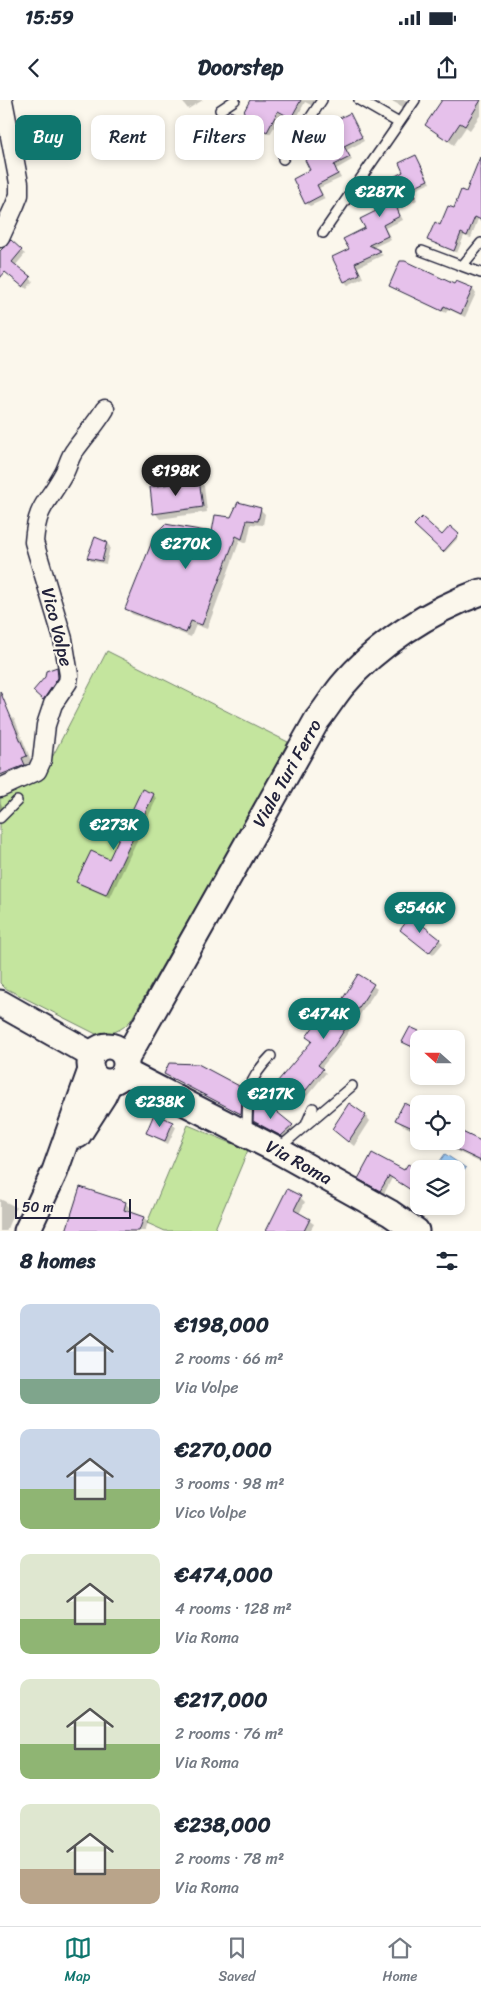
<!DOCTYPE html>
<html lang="en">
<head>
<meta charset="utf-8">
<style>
  :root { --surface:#fff; --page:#f2f2f3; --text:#1f2937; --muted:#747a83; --line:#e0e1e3; --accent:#0f766e }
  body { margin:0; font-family:Sriracha,sans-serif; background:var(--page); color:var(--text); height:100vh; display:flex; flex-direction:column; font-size:19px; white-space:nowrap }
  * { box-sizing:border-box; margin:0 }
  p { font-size:16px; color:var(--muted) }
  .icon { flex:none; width:28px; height:28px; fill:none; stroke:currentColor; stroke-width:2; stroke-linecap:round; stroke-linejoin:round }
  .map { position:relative; height:1131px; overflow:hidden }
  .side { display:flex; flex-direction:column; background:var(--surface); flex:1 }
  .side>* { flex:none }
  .hud { position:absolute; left:15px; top:15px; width:451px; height:45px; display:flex; gap:10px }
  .needle { width:32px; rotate:291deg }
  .fabs { position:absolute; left:410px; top:930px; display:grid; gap:10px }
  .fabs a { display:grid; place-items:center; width:55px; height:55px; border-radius:10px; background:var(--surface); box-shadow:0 2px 8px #0003; font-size:25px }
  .scale { position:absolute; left:15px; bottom:12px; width:116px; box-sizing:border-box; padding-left:5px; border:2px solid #22223b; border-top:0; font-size:14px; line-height:18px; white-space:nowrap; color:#22223b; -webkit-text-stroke:4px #fbf7ec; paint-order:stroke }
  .price { position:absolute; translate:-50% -42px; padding:0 11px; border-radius:18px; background:var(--accent); color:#fff; font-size:16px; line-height:32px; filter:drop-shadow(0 1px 2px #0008) }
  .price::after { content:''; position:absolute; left:50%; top:30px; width:15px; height:11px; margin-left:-8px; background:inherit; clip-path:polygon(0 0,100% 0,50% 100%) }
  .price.current { background:#222; color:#fff }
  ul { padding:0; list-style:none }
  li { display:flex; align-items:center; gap:15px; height:125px; padding:0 20px }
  li span { display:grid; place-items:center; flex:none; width:140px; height:100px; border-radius:10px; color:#555 }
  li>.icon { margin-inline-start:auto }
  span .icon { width:60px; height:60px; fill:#fffc; stroke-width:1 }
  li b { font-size:21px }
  h2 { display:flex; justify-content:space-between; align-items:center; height:60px; padding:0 20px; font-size:21px }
  .chip { padding:0 18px; border-radius:10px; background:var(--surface); box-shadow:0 2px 8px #0003; font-size:18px; line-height:45px }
  .chip.current { background:var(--accent); color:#fff }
  .status { display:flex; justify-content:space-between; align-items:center; height:35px; padding:0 25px; background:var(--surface); direction:ltr }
  .status svg { height:14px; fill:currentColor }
  header { display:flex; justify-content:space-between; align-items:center; height:65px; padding:0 20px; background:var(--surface); font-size:22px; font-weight:700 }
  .tabs { display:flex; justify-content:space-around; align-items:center; height:70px; border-top:1px solid var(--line); background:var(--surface); font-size:14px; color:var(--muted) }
  .tabs a { display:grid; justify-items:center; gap:2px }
  .tabs .current { color:var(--accent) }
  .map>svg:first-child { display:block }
  .green { fill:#c4e59e; stroke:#73846c }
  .water { fill:#9bcaf6; stroke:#6b87ab }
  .shadow { fill:#0003 }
  .building { fill:#e6c1eb; stroke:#22223b }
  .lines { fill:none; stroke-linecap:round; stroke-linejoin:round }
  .lane-casing { stroke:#22223b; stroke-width:12 }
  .street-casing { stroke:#22223b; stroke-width:21 }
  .secondary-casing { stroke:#22223b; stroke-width:29 }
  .lane { stroke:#fbf7ec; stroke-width:9 }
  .street { stroke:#fbf7ec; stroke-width:18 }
  .secondary { stroke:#fbf7ec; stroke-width:25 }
  .labels { text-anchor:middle; stroke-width:4; stroke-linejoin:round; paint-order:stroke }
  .street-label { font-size:18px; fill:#22223b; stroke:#fbf7ec }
</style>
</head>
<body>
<div class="status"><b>15:59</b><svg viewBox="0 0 49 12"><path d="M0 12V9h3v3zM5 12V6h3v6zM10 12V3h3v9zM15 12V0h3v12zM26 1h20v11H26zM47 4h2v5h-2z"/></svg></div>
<header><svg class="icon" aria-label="back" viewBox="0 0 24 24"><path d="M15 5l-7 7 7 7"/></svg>Doorstep<svg class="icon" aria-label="share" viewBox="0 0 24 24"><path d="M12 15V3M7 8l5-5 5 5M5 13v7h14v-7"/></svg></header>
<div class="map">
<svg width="481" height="1131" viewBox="0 0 481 1131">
  <rect width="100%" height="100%" fill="#fbf7ec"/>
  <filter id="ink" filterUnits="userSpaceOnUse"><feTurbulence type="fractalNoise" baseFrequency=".02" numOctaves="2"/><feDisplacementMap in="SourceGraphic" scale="10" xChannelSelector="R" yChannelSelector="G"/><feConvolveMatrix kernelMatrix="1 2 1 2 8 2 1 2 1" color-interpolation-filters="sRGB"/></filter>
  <g filter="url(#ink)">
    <path class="green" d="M107 551 288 642 249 714 131 920C122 931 111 934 98 935L5 888 0 883V694L41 679Z
      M188 1025 248 1050 214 1131H165L147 1123Z"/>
    <path class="water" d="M445 1054 466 1068 458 1080 456 1078V1069H442L437 1065Z"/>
    <path class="shadow" d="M181 0H203L188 9Z
      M252 0H319L315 7 305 2 295 21 282 14 270 34 260 28 250 46 222 29 241 18Z
      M390 0H409L405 8Z
      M449 0H481V14L470 30 466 27 454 45 426 25Z
      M350 15 364 41 347 50 352 60 336 69 341 78 319 88 325 99 310 106 306 103 312 71Z
      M416 57 430 83 413 91 417 100 398 110 403 120 385 128 391 139 372 148 383 155 358 167 363 178 348 185 345 182 350 150Z
      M474 76 481 79V121L478 119 471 138 464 136 457 153 429 140 467 94Z
      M21 151 25 154 15 166 33 181 27 189 0 168V154Z
      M455 185 472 189 476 193 465 217 448 209 446 213 391 186Z
      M198 381 204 386 207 412 160 419 155 413Z
      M260 409 265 414 263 425 251 424 247 443 240 440 207 529 196 525 191 537 132 514 127 509 231 418Z
      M416 425 442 437 450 428 459 437 445 452Z
      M107 443 110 447 106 464 91 461 88 458Z
      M57 569 60 572 61 582 47 602 35 591Z
      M8 613 15 620 32 663 28 664 31 671 0 684V616Z
      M153 695 157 698 110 798 81 785 78 781 109 761Z
      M0 702 7 714 0 717Z
      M411 818 443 843 433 855 405 833Z
      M359 876 377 889 337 949 320 969 326 973 302 1002 282 986 313 941 326 927Z
      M411 929 428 939H419V951L404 942Z
      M166 974 243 989 246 993 244 1016Z
      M419 1012V1033L402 1025 397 1020Z
      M365 1015 370 1021 354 1046 339 1034Z
      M255 1020 292 1026 295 1029 285 1039Z
      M172 1023 176 1027 168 1044 147 1033Z
      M436 1041 481 1042V1063Z
      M405 1072H419V1095L392 1078 384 1094 359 1078Z
      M300 1097 305 1102 299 1114 314 1124 310 1131H268Z
      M0 1099 16 1107 6 1131H0Z
      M125 1103 130 1108 128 1113 144 1118 148 1123 145 1131H66Z"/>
    <path class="building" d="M250 0H301L291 18 278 11 267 32 256 26 246 44 221 29 231 11 241 17Z
      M442 0H481L465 26 460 23 448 41 425 25Z
      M350 13 362 37 344 46 350 57 334 65 338 74 317 85 322 95 305 104 293 79 310 70 305 60 326 50 321 40 338 32 332 22Z
      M416 55 428 80 411 88 415 97 396 106 400 116 383 125 388 136 369 145 381 151 355 163 360 174 344 182 332 157 349 149 343 139 365 128 360 119 376 111 371 100 389 92 384 82 403 72 399 63Z
      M480 57 481 120 475 117 467 136 461 133 454 151 427 140 435 122 440 125 448 106 454 108 461 90 466 92Z
      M11 140 22 150 12 162 31 177 23 187 5 172 0 178V151Z
      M400 161H405L454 184 456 181 473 188 461 214 444 206 442 211 389 186Z
      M199 380 203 407 153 414 150 387Z
      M238 402 261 408 258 421 247 420 242 439 236 436 202 525 191 521 186 533 125 509 155 434 165 424 212 432 215 415 231 417Z
      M422 417 442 435 450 426 459 434 443 452 414 425Z
      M95 437 107 442 102 461 87 458Z
      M57 567 58 578 43 600 33 591 45 577 46 571Z
      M0 591 27 656 22 658 25 665 0 675Z
      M142 689 154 694 106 795 76 782 91 751 109 759Z
      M411 816 440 839 429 853 400 830Z
      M358 874 374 884 334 946 318 965 323 969 298 1000 277 982 312 941 306 937 319 919 326 926Z
      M410 927 419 931V950L402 942Z
      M169 963 198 964 243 988 241 1014 164 974Z
      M254 1003 262 1008 266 1003 293 1025 281 1036 253 1021Z
      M349 1003 366 1015 348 1042 332 1029Z
      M404 1003 419 1011V1031L395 1020Z
      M154 1014 173 1022 165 1041 146 1033Z
      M456 1029 481 1041V1061L456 1049Z
      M372 1053 404 1070 408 1064 419 1071V1095L389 1076 380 1091 358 1079Z
      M80 1087 126 1102 124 1110 144 1117 139 1131H66Z
      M287 1089 301 1096 294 1110 310 1119 304 1131H266Z"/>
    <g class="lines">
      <g class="lane-casing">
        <path id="lane" d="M359 0 399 23
          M220 10 235 0
          M283 59 322 0
          M323 133 415 0
          M422 151 462 166 481 143
          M462 166 481 173
          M0 718 17 701
          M307 1022 313 1008
          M247 1031C248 994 244 984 271 956
          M279 1048 352 986"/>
      </g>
      <g class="street-casing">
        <path id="street" d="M0 138 15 105 19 95V83L3 0
          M0 688 37 671 42 660 46 625 53 604 68 582 69 575 63 539 34 442C37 405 47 404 63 375 68 367 69 357 75 350 85 336 96 324 105 309"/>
      </g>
      <g class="secondary-casing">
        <g id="secondary">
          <path d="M0 903 92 955"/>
          <circle cx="108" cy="964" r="18"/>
          <path id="s1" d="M126 959 317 620C326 609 333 597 342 586 376 545 431 510 481 492"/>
          <path id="s2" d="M125 972 277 1050 390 1113 416 1131"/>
          <path d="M78 1035 103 996 109 983"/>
          <path d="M27 1131 55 1071 91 970"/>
        </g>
      </g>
      <use href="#lane" class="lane"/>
      <use href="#street" class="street"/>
      <use href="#secondary" class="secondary"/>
    </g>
  </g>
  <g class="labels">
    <g class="street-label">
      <text transform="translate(57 527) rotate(76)" y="6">Vico Volpe</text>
      <text dy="6" stroke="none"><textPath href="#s1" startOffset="328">Viale Turi Ferro</textPath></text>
      <text dy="6" stroke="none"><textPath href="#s2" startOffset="196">Via Roma</textPath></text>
    </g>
  </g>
</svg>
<div class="fabs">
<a><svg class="needle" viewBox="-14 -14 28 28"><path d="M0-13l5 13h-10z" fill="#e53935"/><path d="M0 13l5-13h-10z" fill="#747a83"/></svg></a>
<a><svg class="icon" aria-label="locate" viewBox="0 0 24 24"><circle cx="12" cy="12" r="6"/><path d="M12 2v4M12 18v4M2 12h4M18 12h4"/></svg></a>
<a><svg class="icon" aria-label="layers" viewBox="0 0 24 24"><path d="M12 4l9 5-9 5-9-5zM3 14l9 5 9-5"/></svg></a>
</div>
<div class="scale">50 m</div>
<b class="price" style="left:380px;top:118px">€287K</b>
<b class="price current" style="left:176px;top:397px">€198K</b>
<b class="price" style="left:186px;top:470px">€270K</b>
<b class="price" style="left:114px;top:751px">€273K</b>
<b class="price" style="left:420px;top:834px">€546K</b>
<b class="price" style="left:324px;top:940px">€474K</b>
<b class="price" style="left:271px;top:1020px">€217K</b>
<b class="price" style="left:160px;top:1028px">€238K</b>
<div class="hud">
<a class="chip current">Buy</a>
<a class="chip">Rent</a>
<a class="chip">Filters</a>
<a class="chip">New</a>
</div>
</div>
<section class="side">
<h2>8 homes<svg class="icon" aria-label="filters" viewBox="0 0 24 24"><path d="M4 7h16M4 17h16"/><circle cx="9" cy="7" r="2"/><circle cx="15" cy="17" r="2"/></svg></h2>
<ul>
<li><span style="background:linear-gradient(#c9d6e8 75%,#7fa58c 0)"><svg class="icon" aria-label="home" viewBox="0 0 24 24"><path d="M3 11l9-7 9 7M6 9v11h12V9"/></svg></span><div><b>€198,000</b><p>2 rooms · 66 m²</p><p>Via Volpe</p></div></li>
<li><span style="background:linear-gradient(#c9d6e8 60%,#8fb573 0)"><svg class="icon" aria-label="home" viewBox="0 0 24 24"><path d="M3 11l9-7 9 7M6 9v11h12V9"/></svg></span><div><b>€270,000</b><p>3 rooms · 98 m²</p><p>Vico Volpe</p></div></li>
<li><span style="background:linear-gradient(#dfe7d0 65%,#8fb573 0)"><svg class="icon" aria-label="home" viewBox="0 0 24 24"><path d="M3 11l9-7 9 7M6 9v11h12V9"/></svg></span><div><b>€474,000</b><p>4 rooms · 128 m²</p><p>Via Roma</p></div></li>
<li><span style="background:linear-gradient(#dfe7d0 65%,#8fb573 0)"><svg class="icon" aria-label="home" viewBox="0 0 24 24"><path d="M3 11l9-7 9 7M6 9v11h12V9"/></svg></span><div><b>€217,000</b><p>2 rooms · 76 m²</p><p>Via Roma</p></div></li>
<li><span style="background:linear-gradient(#dfe7d0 65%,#b9a48a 0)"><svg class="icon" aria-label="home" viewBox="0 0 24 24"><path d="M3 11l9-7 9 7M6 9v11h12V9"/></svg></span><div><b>€238,000</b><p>2 rooms · 78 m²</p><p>Via Roma</p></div></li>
</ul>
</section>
<nav class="tabs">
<a class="current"><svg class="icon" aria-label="map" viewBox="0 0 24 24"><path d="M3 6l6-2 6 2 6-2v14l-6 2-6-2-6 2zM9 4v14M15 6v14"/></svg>Map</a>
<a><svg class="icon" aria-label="saved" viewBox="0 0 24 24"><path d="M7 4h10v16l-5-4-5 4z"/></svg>Saved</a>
<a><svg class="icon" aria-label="home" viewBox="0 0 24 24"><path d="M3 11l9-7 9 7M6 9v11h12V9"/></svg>Home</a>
</nav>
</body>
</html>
